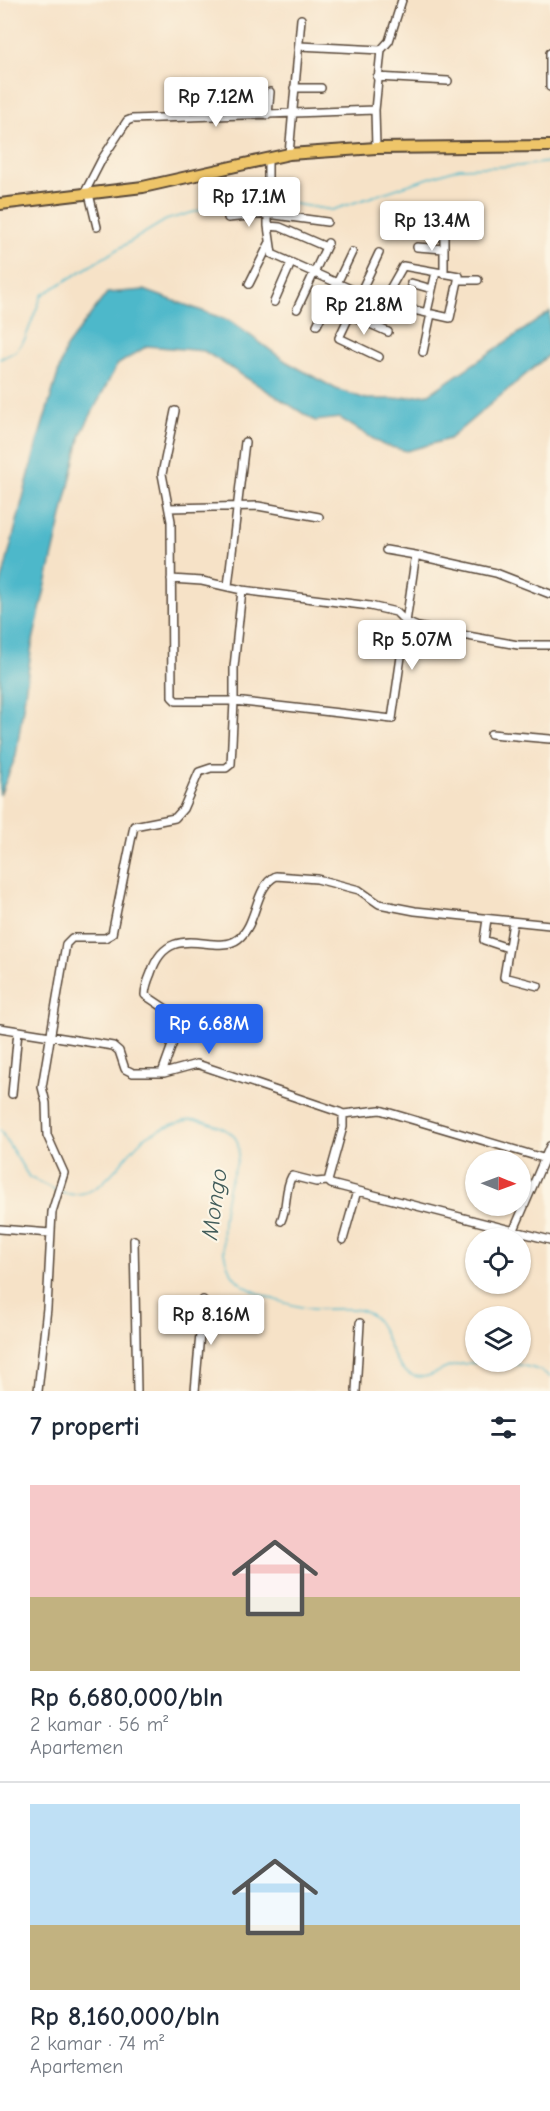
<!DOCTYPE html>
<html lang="id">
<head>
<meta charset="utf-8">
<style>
  :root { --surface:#fff; --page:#f2f2f3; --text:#1f2937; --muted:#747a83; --line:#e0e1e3; --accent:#2563eb }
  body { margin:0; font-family:"Comic Neue",sans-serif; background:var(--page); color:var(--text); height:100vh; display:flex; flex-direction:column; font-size:22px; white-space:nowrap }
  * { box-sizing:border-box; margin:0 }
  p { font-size:20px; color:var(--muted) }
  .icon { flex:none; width:33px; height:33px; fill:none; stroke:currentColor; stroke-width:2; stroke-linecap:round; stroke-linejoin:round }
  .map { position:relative; height:1391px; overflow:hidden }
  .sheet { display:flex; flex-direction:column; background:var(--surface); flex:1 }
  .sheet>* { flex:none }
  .needle { width:39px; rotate:91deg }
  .buttons { position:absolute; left:465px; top:1150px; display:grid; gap:12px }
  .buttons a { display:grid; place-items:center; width:66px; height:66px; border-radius:50%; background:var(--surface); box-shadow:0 2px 4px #0004; font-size:30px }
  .price { position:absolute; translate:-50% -51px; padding:0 14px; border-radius:6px; background:#fff; color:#222; font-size:20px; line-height:39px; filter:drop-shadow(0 2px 3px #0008) }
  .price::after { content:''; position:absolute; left:50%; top:36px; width:18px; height:14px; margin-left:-9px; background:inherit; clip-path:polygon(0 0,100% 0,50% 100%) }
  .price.selected { background:var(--accent); color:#fff }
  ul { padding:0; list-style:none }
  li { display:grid; align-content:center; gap:12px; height:318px; padding:0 30px }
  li+li { border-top:2px solid var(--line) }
  li span { display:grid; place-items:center; height:186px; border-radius:0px; color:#555 }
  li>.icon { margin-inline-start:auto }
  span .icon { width:108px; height:108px; fill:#fffc; stroke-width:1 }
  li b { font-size:26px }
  h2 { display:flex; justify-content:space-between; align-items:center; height:72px; padding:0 30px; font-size:26px }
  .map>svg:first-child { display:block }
  .water { fill:#4db8ca; stroke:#447174; stroke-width:1.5 }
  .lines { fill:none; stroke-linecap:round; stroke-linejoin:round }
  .stream { stroke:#4db8ca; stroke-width:1.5 }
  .minor-casing { stroke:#574637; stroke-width:10 }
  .trunk-casing { stroke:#574637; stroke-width:14 }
  .minor { stroke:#fff; stroke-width:7 }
  .trunk { stroke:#eec569; stroke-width:10 }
  .labels { text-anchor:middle; stroke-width:4.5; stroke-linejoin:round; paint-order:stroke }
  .water-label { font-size:24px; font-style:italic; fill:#415c5a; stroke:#fcf5e5 }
</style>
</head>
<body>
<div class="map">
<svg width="550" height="1391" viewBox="0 0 550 1391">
  <rect width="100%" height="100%" fill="#fcf5e5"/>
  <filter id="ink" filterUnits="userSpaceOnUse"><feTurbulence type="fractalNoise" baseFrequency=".0167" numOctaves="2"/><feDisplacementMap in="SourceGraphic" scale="12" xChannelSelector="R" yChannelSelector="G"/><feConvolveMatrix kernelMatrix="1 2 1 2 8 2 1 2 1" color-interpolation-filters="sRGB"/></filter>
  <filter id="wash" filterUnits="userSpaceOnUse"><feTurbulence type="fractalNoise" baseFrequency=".008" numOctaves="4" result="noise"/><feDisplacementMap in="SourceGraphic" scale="24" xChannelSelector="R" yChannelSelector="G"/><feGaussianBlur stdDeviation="1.35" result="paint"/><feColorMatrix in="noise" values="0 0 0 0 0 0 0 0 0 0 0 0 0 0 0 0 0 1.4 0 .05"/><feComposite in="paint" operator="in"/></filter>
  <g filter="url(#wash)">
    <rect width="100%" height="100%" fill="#f6e2c7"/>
    <path class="water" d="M144 290 230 321 287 362 336 389 366 399H394L429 394 550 312V354L449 439 407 451 383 445 340 418 315 421 204 351 147 346 117 365 81 434 32 645 16 756 0 795V588L37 443 66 347 107 293Z"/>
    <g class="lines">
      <path class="stream" d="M270 200 332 210 459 168 519 166 550 162
        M0 359 16 351 25 339 42 295 166 220 208 208 265 200
        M0 1130 29 1177 57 1191
        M61 1193C102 1203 118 1160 143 1139 152 1132 161 1129 171 1125 180 1122 189 1119 198 1120 209 1122 232 1129 237 1141 243 1156 231 1175 228 1189 221 1221 215 1271 248 1288 266 1298 292 1306 313 1309 331 1311 354 1304 371 1315 390 1329 389 1370 415 1376 429 1380 440 1369 453 1366 476 1360 533 1361 550 1377"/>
    </g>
  </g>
  <g filter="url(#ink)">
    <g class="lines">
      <g class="minor-casing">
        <path id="minor" d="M299 46 381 50
          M550 53V87
          M377 77 448 81
          M294 88H321
          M268 115 270 92
          M376 148 375 110 381 50 389 41 402 0
          M289 154 301 19
          M268 158V226L272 254 382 303 450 318 459 276 403 266 382 303
          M84 194 102 159 127 121 132 119 375 110
          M89 194 97 227
          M228 218 268 214 327 222
          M268 226 280 227 326 247
          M417 247 444 249
          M444 274V230
          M458 280H478
          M411 283 432 289
          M249 284 269 244
          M274 302 291 263
          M297 309 328 243
          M427 312 436 272
          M350 315 388 332
          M317 325 352 252
          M423 352 431 314
          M379 357 339 338 379 253
          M169 508 258 506 319 517
          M415 555 496 573 550 594
          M171 579 202 581 242 590 370 606 396 612 406 622 418 627 518 645H550
          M228 586 245 442
          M242 590 234 667V701L392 719 415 560V555L386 550
          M491 734 550 739
          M487 919 484 940 508 948
          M513 922 504 977 538 986
          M0 1028 113 1046 119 1051 125 1069 133 1073H164L197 1064 339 1112 343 1114V1127L328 1181
          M162 1073 180 1023 178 1017 145 995C145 988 148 980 151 973 169 918 215 957 238 939 258 924 254 887 276 876L317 879 359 890 379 904 415 911 550 925
          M12 1094 18 1031
          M343 1114 380 1110 546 1159
          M281 1221C288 1206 284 1190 292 1176L316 1182 328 1181 331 1184 550 1240
          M0 1229 50 1233
          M510 1239 550 1146
          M134 1240 137 1391
          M343 1240 357 1191
          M38 1391 47 1308 52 1212 64 1173 47 1135 46 1103 42 1087 66 944 72 938H105L112 934 134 826 175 818 183 809 199 772 211 768H226L231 764 234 701H176L172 697 171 521 162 474 175 411
          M195 1391 203 1300
          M356 1391 360 1323"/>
      </g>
      <g class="trunk-casing">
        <path id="trunk" d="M0 204 143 187 289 154 376 148 550 146"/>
      </g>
      <use href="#minor" class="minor"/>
      <use href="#trunk" class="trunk"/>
    </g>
  </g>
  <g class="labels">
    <g class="water-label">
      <text transform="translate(214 1204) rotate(-82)" y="8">Mongo</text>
    </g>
  </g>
</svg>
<div class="buttons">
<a><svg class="needle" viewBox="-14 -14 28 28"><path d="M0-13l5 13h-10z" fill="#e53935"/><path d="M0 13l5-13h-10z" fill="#747a83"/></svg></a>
<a><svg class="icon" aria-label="locate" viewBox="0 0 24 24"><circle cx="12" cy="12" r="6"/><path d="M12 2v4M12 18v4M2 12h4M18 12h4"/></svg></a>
<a><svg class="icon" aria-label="layers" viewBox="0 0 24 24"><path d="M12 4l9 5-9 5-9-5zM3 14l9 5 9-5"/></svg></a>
</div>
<b class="price" style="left:216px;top:128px">Rp 7.12M</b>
<b class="price" style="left:249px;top:228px">Rp 17.1M</b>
<b class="price" style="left:432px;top:252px">Rp 13.4M</b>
<b class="price" style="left:364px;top:336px">Rp 21.8M</b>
<b class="price" style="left:412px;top:671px">Rp 5.07M</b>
<b class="price selected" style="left:209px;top:1055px">Rp 6.68M</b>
<b class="price" style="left:211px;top:1346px">Rp 8.16M</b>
</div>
<section class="sheet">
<h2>7 properti<svg class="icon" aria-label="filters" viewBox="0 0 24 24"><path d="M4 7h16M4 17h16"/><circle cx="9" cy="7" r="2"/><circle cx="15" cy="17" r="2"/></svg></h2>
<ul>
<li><span style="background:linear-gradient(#f6c9c9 60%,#c2b280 0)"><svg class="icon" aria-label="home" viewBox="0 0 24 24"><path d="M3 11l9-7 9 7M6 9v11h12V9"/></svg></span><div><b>Rp 6,680,000/bln</b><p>2 kamar · 56 m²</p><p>Apartemen</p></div></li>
<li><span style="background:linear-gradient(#bfe0f5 65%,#c2b280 0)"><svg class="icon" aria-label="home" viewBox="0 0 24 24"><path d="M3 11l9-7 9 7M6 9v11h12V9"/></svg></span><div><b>Rp 8,160,000/bln</b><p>2 kamar · 74 m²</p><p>Apartemen</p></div></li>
</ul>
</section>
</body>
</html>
